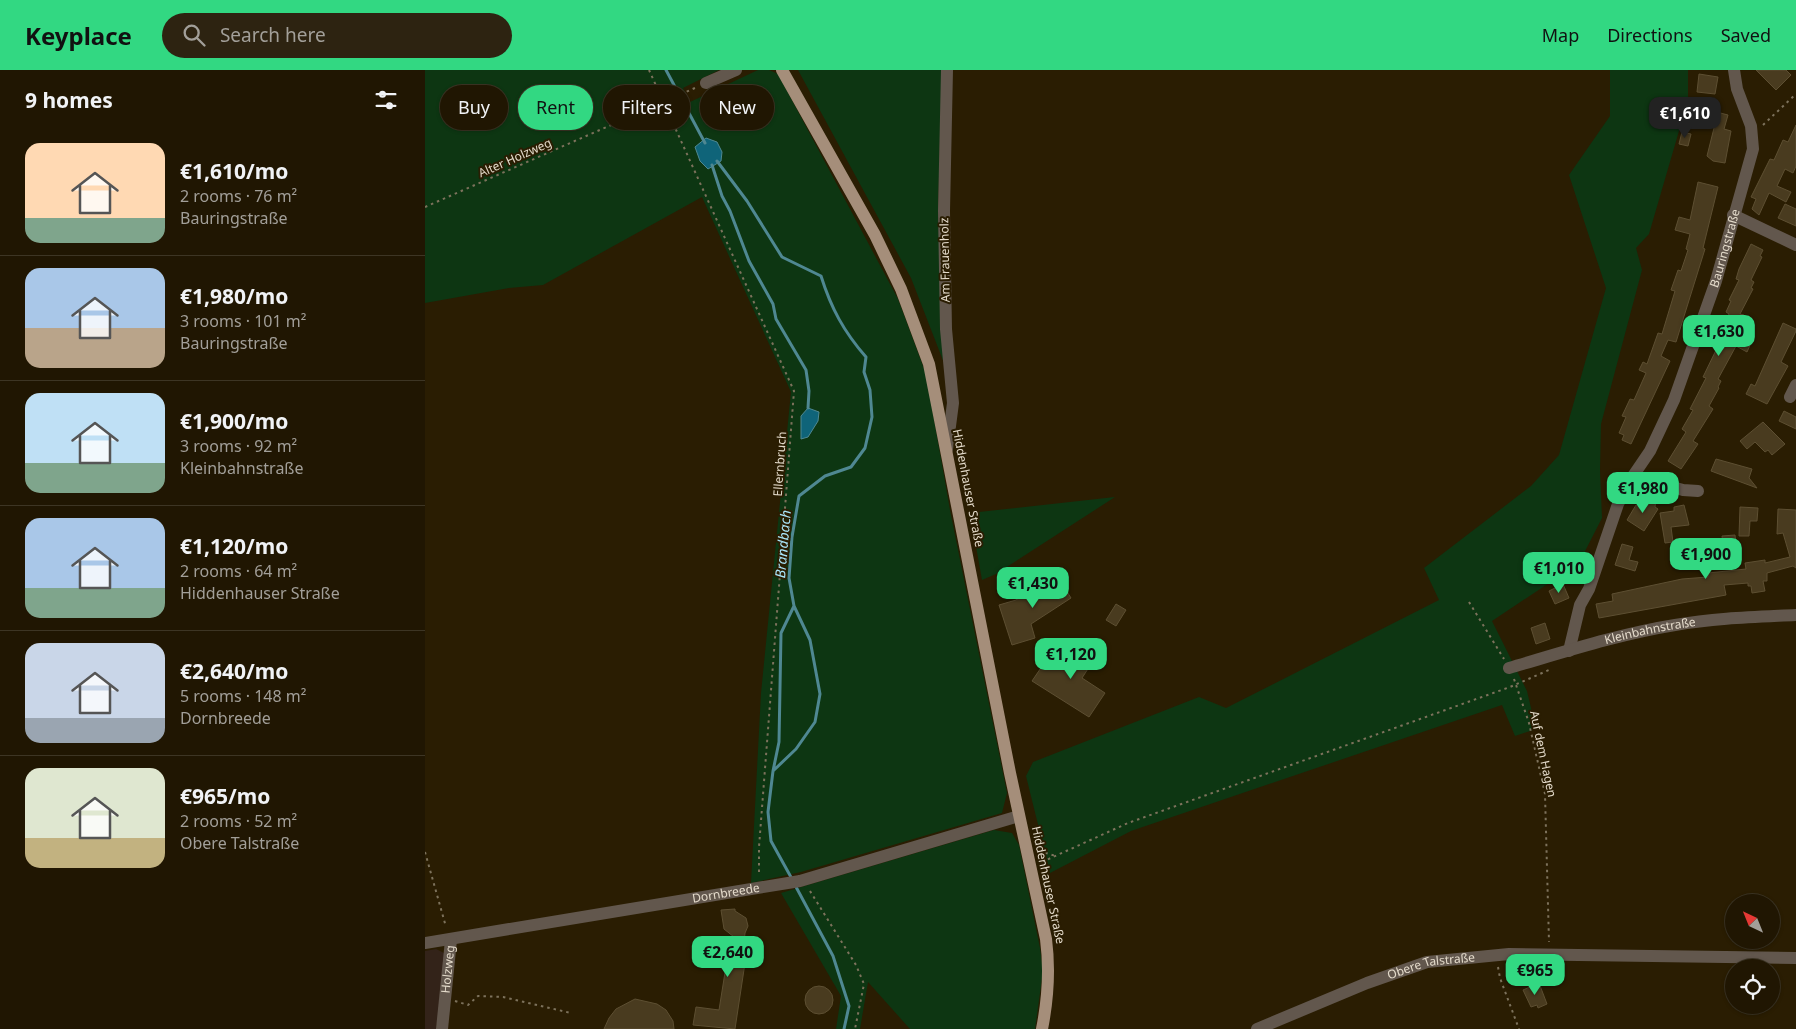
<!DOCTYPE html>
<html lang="en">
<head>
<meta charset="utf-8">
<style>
  :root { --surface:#201602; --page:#2d2311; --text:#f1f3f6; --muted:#a29f99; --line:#3d3524; --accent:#32d882 }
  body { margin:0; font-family:"Noto Sans",sans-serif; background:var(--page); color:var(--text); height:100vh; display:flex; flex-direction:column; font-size:19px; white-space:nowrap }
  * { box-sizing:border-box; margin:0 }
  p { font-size:16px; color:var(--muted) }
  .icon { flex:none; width:28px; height:28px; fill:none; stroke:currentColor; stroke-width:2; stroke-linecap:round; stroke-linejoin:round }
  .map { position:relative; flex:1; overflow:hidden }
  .panel { display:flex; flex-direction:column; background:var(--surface); width:425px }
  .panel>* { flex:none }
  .banner { position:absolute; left:15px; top:15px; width:475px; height:45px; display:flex; gap:10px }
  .needle { width:32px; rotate:317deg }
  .tools { position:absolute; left:1300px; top:824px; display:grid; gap:10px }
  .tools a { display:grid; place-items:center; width:55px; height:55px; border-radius:50%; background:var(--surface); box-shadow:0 1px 4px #0004,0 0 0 1px var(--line); font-size:25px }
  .price { position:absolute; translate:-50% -42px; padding:0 11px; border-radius:10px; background:var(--accent); color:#111; font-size:16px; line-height:32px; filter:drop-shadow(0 1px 2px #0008) }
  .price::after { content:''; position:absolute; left:50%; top:30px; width:15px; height:11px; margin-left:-8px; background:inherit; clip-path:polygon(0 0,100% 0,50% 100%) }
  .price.selected { background:#222; color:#fff }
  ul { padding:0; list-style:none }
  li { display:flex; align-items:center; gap:15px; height:125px; padding:0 25px }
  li+li { border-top:1px solid var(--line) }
  li span { display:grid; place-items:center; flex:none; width:140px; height:100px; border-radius:15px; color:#555 }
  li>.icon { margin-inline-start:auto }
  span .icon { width:60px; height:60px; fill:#fffc; stroke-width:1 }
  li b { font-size:21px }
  h2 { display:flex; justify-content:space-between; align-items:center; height:60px; padding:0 25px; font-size:21px }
  .tag { padding:0 18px; border-radius:22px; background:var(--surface); box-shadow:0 1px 4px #0004,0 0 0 1px var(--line); font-size:18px; line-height:45px }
  .tag.selected { background:var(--accent); color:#111 }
  header { display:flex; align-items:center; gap:30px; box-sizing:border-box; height:70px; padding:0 25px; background:var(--accent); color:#111 }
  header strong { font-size:24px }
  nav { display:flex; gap:28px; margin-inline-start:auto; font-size:18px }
  .search { width:350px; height:45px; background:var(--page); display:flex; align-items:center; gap:12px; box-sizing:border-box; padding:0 18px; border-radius:28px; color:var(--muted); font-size:19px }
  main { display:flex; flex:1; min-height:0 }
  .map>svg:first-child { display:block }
  .industrial { fill:#332319 }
  .green { fill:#0d3612 }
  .water { fill:#0f6479; stroke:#4f8892 }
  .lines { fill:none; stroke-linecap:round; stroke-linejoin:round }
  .stream { stroke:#4f8892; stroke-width:3 }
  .building { fill:#493b1f; stroke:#5d4f32 }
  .path { stroke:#7d725c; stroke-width:2; stroke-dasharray:2.5 4; stroke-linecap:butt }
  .minor { stroke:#62574d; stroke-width:12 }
  .major { stroke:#a58e7a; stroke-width:12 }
  .labels { text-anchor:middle; stroke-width:4; stroke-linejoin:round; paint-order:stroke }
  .street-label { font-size:12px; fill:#e4dbcb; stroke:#2a1d02 }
  .water-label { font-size:14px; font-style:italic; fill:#aae6fa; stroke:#2a1d02 }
</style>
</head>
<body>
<header>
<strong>Keyplace</strong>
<div class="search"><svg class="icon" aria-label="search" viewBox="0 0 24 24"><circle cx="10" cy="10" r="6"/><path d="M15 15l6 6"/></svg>Search here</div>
<nav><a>Map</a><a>Directions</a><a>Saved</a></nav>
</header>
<main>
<section class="panel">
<h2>9 homes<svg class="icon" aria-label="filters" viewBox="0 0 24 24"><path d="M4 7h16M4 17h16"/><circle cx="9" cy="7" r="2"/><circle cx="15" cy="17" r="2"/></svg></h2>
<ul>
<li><span style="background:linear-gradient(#ffd9b3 75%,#7fa58c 0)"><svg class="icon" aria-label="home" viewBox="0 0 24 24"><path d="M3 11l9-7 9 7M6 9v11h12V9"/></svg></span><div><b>€1,610/mo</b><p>2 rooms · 76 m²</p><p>Bauringstraße</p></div></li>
<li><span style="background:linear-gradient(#a9c7e8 60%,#b9a48a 0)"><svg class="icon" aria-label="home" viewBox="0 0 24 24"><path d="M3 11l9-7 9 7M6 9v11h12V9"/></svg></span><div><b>€1,980/mo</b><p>3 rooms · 101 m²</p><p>Bauringstraße</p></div></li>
<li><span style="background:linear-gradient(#bfe0f5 70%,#7fa58c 0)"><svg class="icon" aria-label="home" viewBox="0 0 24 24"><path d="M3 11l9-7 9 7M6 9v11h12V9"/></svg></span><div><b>€1,900/mo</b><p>3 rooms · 92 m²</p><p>Kleinbahnstraße</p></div></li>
<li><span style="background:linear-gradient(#a9c7e8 70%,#7fa58c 0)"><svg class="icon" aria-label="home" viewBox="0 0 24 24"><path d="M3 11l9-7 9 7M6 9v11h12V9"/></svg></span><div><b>€1,120/mo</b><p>2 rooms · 64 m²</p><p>Hiddenhauser Straße</p></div></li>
<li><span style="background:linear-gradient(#c9d6e8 75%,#9aa5b1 0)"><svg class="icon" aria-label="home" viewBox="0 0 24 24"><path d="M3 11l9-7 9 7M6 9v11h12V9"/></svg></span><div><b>€2,640/mo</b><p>5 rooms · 148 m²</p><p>Dornbreede</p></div></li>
<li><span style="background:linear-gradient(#dfe7d0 70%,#c2b280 0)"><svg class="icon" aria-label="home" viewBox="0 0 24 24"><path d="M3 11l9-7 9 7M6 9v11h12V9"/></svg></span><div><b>€965/mo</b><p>2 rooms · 52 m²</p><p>Obere Talstraße</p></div></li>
</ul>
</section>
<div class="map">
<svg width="1371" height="959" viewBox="0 0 1371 959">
  <rect width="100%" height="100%" fill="#2a1d02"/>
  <path class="industrial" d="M11 879 23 885 11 959H0V881Z"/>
  <path class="green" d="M0 0H294L258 18 265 32 333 0H344L353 4 473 229 501 304 525 440 582 723 577 743 376 802 326 813 336 623 366 322 277 127 118 215 84 218 0 233Z
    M373 0H517L513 141 519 293 486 208Z
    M1185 0H1263V30L1224 164 1211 178 1217 200 1176 354 1175 400 1177 448 1154 493 1067 551 1102 621 1111 659 1090 666 1077 635 706 761 625 803 601 706 608 692 774 627 801 638 1014 530 999 498 1106 416 1134 385 1181 218 1144 105 1185 46Z
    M690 427 571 504 557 510 545 443Z
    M569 760 587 763 594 775 615 878 618 901 610 959H485L443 912 435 959H411L416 926 356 823Z"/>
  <path class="water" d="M281 68 292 72 297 82 296 91 283 99 275 91 270 77Z
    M383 338 394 342 393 351 383 367 376 369V346Z"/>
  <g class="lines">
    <path class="stream" d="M241 0 280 73
      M292 91 322 131 357 187 396 206C406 238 419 262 441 287L439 302 445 320 447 347 440 378 426 397 400 406 374 426 367 467 364 508 369 536 385 570 395 624 390 652 371 679 348 701 343 742 346 771 367 809
      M287 95 297 126 305 141 324 191 348 234 351 249 381 300 384 321 383 338
      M348 701 354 672 356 563 369 536
      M370 815 408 886 424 936 419 959"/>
  </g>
  <path class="building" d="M1331 0H1361L1366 5 1351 20Z
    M1274 4 1293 7 1290 24 1272 22Z
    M1284 40 1303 45 1299 59 1306 61 1300 93 1288 91 1282 86 1289 58 1280 55Z
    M1371 55V96L1368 103 1360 99 1352 116 1366 122 1361 132 1344 123 1334 145 1327 139 1331 129 1326 127 1345 89 1349 90 1358 70 1363 72Z
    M1257 62 1266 64 1263 76 1254 74Z
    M1273 112 1293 117 1278 178 1280 179 1251 272 1243 270 1236 286 1245 291 1206 374 1197 370 1199 365 1194 363 1201 347 1197 346 1205 329 1209 330 1221 303 1214 300 1218 292 1222 294 1233 263 1237 264 1250 221 1246 220 1253 200 1256 201 1263 180 1261 179 1265 164 1250 160 1254 147 1265 150Z
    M1360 134 1371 139V156L1353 148Z
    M1326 174 1338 180 1335 186 1337 187 1326 210 1329 212 1326 218 1328 219 1315 244 1319 245 1316 252H1318L1311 266 1326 273 1322 282 1311 276 1293 309 1296 311 1293 317 1294 318 1284 336 1288 339 1268 371 1273 374 1256 399 1243 391 1261 362 1257 359 1268 340 1265 339 1281 308 1278 307 1293 276 1290 274 1304 244 1301 242 1306 231 1304 230 1314 210 1311 209 1314 199Z
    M1358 253 1371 259V261L1356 292 1363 296 1342 334 1321 324 1326 314 1330 316Z
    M1359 341 1371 347V359L1354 351Z
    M1338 352 1360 374 1347 385 1343 380 1340 382 1330 372 1322 379 1315 371Z
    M1291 389 1327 399 1324 408 1332 418 1286 401Z
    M1221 429H1231L1230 437 1233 439 1219 461 1202 450 1211 435 1219 440Z
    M1259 435 1264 455 1246 457 1248 472 1240 473 1235 443 1249 441V437Z
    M1315 437 1333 438 1332 451H1325L1324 466H1314Z
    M1353 439 1371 440V498L1368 496 1342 503V511H1338L1340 521 1327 523 1326 516H1323V513L1299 515 1301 525 1174 548 1171 534 1188 531 1187 524 1257 509 1283 507V503L1321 499 1320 493 1340 490V493L1365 487 1358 463 1352 464Z
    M1310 465 1311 475 1298 476 1297 466Z
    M1197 474 1208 477 1204 490 1213 492 1210 501 1190 495Z
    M631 504 646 528 606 554 610 568 587 575 574 535 591 530Z
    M1138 514 1144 528 1130 534 1124 521Z
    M691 534 701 540 691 556 681 550Z
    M1120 553 1125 569 1111 574 1106 558Z
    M651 571 672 585 657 608 680 623 664 647 607 611 624 586 637 594Z
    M310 839V841L321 848 323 856 320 863 317 893H320L310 959 268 955 271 937 294 940 302 890 305 891 306 884 310 885 309 867 299 859 296 840Z
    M1114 913 1122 934 1113 938 1112 935 1106 937 1098 920Z
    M380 930a14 14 0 1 1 28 0a14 14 0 1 1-28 0Z
    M210 929 232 934 241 940 248 951 249 959H179L184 948 191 939Z"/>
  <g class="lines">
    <path class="path" d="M224 0 369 321 334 777V805
      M1338 55 1371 24
      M0 137 270 18
      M1044 532 1079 589
      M1089 609 1104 653 1120 724 1124 872
      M614 781 631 786
      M0 782 21 857
      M617 792 703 753 1085 617 1124 600
      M385 821 431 895 439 914 430 959
      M1073 897 1075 908 1094 959
      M30 931 43 935 53 926 78 927 146 943"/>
    <g class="minor">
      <path d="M281 13 311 0"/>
      <path d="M1308 145 1371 175"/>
      <path d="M1365 327 1371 315"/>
      <path d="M522 379 528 333 521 259 519 141 522 0"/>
      <path d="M1208 406 1258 420 1273 421"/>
      <path id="s1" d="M1144 581 1155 535 1164 519 1193 434 1208 406 1225 381 1249 330 1291 211 1328 79 1326 56 1312 19 1309 0"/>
      <path id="s2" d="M1084 598C1139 582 1194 564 1250 555 1290 548 1331 547 1371 545"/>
      <path id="s3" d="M0 873 375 811 594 746"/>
      <path id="s4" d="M17 959 26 870"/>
      <path id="s5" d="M832 959 942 913 1002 892 1084 884 1371 888"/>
    </g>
    <path class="major" d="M357 0 450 165 476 219 504 294 585 703 621 869C625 900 623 929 617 959"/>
  </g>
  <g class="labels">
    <g class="street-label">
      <text transform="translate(90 88) rotate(-24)" y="4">Alter Holzweg</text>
      <text dy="4" stroke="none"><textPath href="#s1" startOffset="434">Bauringstraße</textPath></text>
      <text transform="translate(520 190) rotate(-91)" y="4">Am Frauenholz</text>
      <text transform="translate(355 394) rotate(-86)" y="4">Ellernbruch</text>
      <text transform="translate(543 418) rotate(79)" y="4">Hiddenhauser Straße</text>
      <text dy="4" stroke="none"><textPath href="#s2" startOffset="146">Kleinbahnstraße</textPath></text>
      <text transform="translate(1118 684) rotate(78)" y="4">Auf dem Hagen</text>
      <text transform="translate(623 815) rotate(78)" y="4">Hiddenhauser Straße</text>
      <text dy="4" stroke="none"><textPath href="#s3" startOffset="305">Dornbreede</textPath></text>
      <text dy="4" stroke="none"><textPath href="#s5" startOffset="186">Obere Talstraße</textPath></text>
      <text dy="4" stroke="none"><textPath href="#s4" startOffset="60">Holzweg</textPath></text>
    </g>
    <g class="water-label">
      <text transform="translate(358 474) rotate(-85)" y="5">Brandbach</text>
    </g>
  </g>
</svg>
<div class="tools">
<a><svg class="needle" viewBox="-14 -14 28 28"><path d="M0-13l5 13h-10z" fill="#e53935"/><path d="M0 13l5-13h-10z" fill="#a29f99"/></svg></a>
<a><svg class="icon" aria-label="locate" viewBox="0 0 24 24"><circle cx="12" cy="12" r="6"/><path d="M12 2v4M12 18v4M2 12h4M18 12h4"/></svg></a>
</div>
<b class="price selected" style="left:1260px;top:69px">€1,610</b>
<b class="price" style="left:1294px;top:287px">€1,630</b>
<b class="price" style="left:1218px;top:444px">€1,980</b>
<b class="price" style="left:1281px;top:510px">€1,900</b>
<b class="price" style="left:1134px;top:524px">€1,010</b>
<b class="price" style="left:608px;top:539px">€1,430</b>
<b class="price" style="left:646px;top:610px">€1,120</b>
<b class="price" style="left:303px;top:908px">€2,640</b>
<b class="price" style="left:1110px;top:926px">€965</b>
<div class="banner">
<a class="tag">Buy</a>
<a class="tag selected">Rent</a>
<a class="tag">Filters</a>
<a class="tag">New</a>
</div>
</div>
</main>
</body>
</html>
